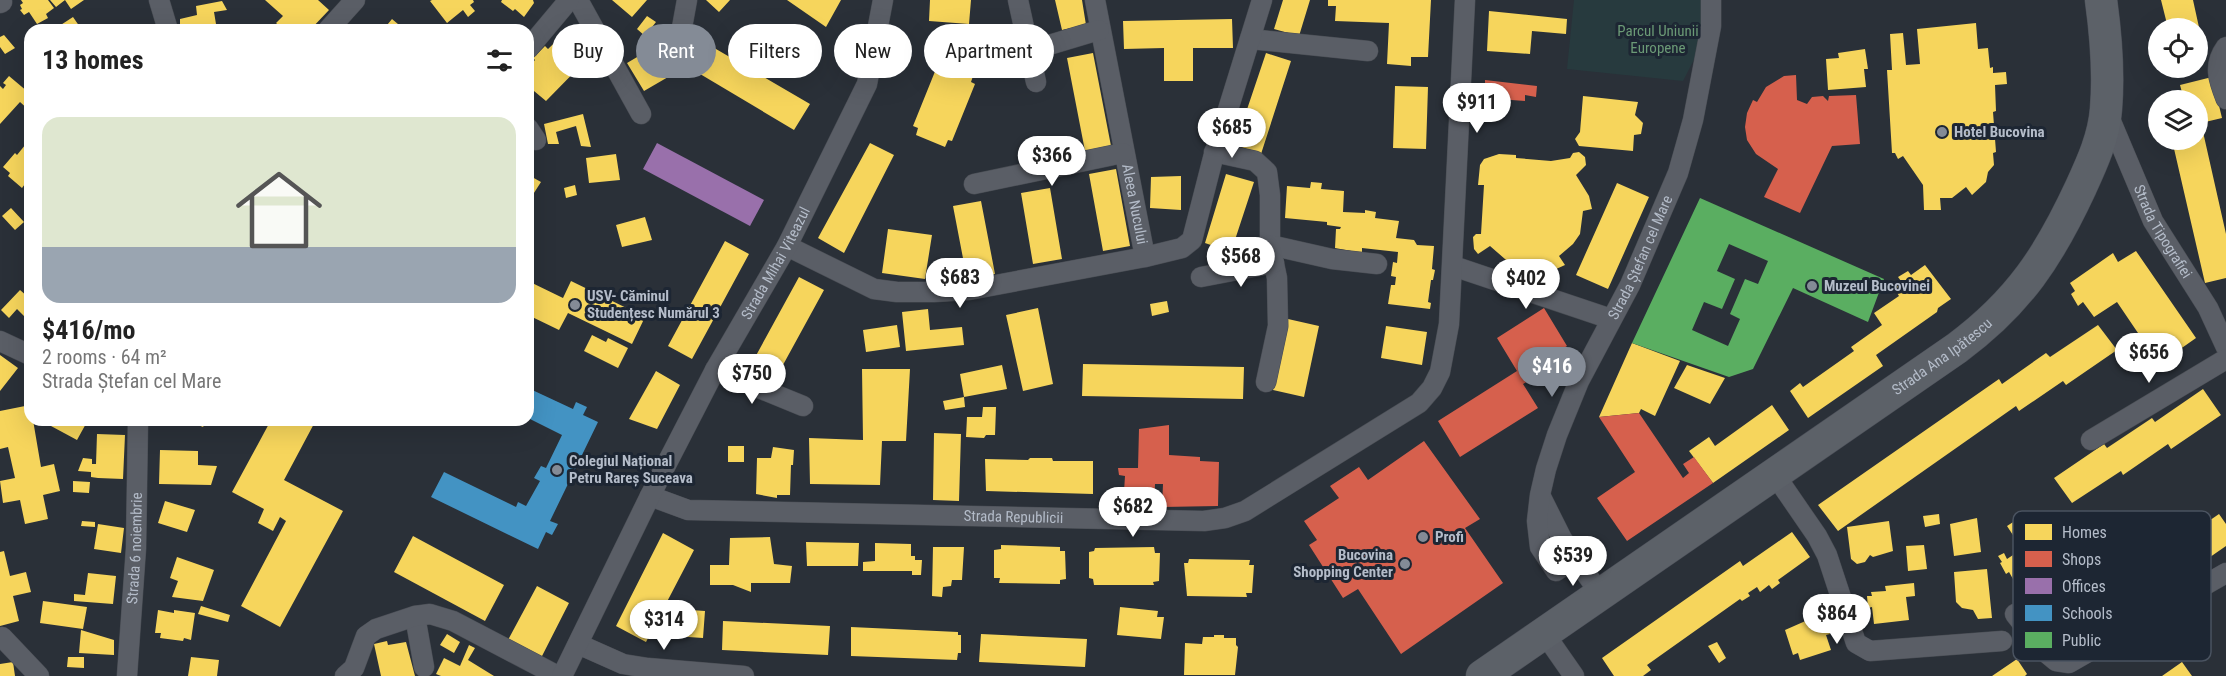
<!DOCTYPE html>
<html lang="en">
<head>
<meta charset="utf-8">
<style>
  :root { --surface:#fff; --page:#f2f2f2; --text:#222; --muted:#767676; --accent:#848b96 }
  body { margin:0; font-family:"Roboto Condensed",sans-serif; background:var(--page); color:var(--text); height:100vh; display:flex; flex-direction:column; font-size:22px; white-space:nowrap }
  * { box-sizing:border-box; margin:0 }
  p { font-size:20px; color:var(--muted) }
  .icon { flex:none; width:33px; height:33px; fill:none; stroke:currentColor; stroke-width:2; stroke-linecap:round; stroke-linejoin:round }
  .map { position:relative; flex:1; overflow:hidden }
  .details { position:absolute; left:24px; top:24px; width:510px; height:402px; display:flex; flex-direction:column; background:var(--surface); border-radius:18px; box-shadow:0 6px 24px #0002 }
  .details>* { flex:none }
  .top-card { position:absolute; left:552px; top:24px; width:570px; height:54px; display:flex; gap:12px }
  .fabs { position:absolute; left:2148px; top:18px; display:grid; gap:12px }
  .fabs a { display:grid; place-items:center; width:60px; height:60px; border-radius:50%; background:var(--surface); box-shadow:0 6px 24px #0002; font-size:30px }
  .price { position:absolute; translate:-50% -51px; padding:0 14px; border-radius:21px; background:#fff; color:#222; font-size:20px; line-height:39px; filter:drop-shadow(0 2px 3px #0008) }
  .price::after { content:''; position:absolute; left:50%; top:36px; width:18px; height:14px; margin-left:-9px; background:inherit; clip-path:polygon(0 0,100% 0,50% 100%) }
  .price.current { background:var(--accent); color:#fff }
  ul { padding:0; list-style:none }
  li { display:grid; align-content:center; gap:12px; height:318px; padding:0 18px }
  li span { display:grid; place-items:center; height:186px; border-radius:18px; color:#555 }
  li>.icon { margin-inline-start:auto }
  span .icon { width:108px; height:108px; fill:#fffc; stroke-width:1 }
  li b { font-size:26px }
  h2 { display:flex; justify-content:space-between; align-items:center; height:72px; padding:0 18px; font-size:26px }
  .chip { padding:0 21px; border-radius:27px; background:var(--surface); box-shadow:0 6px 24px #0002; font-size:21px; line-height:54px }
  .chip.current { background:var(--accent); color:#fff }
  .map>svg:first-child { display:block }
  .green { fill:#273a3e }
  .homes { fill:#f6d55c }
  .shops { fill:#d6604d }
  .offices { fill:#9970ab }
  .schools { fill:#4393c3 }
  .public { fill:#5aae61; fill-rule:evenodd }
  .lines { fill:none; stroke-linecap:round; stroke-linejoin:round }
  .minor-casing { stroke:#484c53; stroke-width:21 }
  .primary-casing { stroke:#484c55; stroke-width:33 }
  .minor { stroke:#5a5e66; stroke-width:20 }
  .primary { stroke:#5c6168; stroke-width:32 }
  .poi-dot { fill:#848b96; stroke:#1d2633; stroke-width:2 }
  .labels { text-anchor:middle; stroke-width:6; stroke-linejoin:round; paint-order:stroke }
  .park-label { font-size:15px; fill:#6b9a76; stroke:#1d2633 }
  .poi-label { font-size:15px; font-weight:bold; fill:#b4bcc9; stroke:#1d2633; text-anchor:start }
  .street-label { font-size:15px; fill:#b4bcc9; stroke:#1d2633 }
  .key { fill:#1d2633; stroke:#4a5360; stroke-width:1.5 }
  .key-label { font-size:16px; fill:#b4bcc9 }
</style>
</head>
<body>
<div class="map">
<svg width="2226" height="676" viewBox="0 0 2226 676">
  <rect width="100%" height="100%" fill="#2a3038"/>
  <path class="green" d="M1574 0H1711V26L1683 81 1567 69Z"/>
  <path class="homes" d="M21 0H48L54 8 46 14 48 18 37 24 29 12 24 15 20 10 22 9 20 5 23 3Z
    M50 0H84L71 9 65 0 56 7Z
    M265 0H318L329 10 310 30H284L276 23 283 16Z
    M432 0H473L474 2 470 5 475 11 468 17 463 10 447 23 430 1Z
    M502 0H533L534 3 524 17 515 9 513 11 501 2Z
    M612 0H647L632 17Z
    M706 0H730L719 12Z
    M787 0H841L826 27Z
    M930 0H971L969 24 929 21Z
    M1055 0H1082L1086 25 1062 30Z
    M1283 0H1310L1299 36 1274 29Z
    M1328 0H1431L1428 57H1411V66L1387 64 1389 23 1335 21 1336 6H1328Z
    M2161 0H2193L2204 50 2198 51V28H2168Z
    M222 1 227 10 214 12 217 30H180V19L197 15 196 6Z
    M1489 11 1567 19 1566 34 1532 31 1530 54 1487 51Z
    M647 16 656 22 645 36 637 29Z
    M73 17 82 30H53Z
    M392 19 405 30H383Z
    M1232 19 1233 48H1193V81H1164V48L1124 49 1123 21Z
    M1976 23 1978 49 1988 48 1990 68 1993 67V73L2006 72 2007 84 1995 85 1996 111 1993 112 1996 152 1993 153 1994 165 1988 172 1986 182 1972 195 1966 187 1952 198H1940L1941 210H1924L1923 185 1903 156 1898 159 1895 153H1892L1887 70H1892L1890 34 1903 33 1906 65 1920 64 1917 29Z
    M571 27 596 50 546 101 528 86V68L535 60 533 58 545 46 548 49Z
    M4 35 15 48 5 54 0 47V37Z
    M671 37 680 48 677 50 679 53 667 61 675 73 644 91 627 63Z
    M704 42 810 104 794 130 690 68Z
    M1865 49 1868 69H1864L1866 87 1828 90 1826 59 1839 58 1838 53Z
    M1093 53 1111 146 1085 151 1067 58Z
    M1266 53 1291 61 1261 154 1235 145Z
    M944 63 973 76 971 82 975 84 952 141 948 140 945 147 916 135 918 128 913 126 936 69 940 70Z
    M9 76 28 92 30 90V111L20 102 0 124V86L3 89 6 85 3 83Z
    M2212 77 2222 118 2201 123 2226 234V278L2205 283 2172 140H2198V100H2184L2180 85Z
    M1395 86 1428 87 1426 149 1393 148Z
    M1583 96 1638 102 1635 115 1643 123 1641 134 1634 135 1633 151 1579 146 1575 139 1580 132Z
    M583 114 591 147 581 146 576 126 556 132 559 144H548L544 124Z
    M30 139V177L22 188 8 176 10 173 3 167 15 153 17 155Z
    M870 143 894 155 844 253 818 238Z
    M1579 152 1585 157 1586 165 1576 175 1589 196 1592 209 1583 211 1580 234 1573 244 1559 256 1565 265 1554 270 1540 272 1513 266 1490 246 1478 254 1474 249 1473 237 1476 234H1481L1484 185H1478L1480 165 1484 159 1499 154 1516 155V158L1551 161 1570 158 1573 153Z
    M616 154 620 180 589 183 586 158Z
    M1116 169 1130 246 1103 251 1089 174Z
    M1226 174 1254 182 1231 252 1205 243Z
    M1181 176V210L1150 208 1151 177Z
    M532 177 541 182 532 196 528 194V184Z
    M1311 182 1322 183 1321 189 1344 191 1343 212 1365 213V210L1376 212 1375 218 1399 221 1396 238 1414 240 1417 245 1434 246 1432 269 1435 270 1433 280H1431L1428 302 1431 303 1430 309 1388 304 1391 285H1395L1396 277 1391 276 1393 262 1397 263 1398 252 1362 248V253L1335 248 1336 229H1340L1341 227 1327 225V222L1285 218 1287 186 1310 188Z
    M1617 183 1649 197 1608 289 1576 275Z
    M575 185 577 195 566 198 564 188Z
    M1050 188 1062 259 1033 264 1021 193Z
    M981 201 995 274 967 279 953 206Z
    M11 208 24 222 15 230 2 216Z
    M645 217 652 240 622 247 616 225Z
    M888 229 932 235 925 279 882 273Z
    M725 241 749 254 692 359 668 346Z
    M2136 251 2196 338 2159 364 2117 302 2094 317 2083 302 2078 306 2071 294 2075 291 2070 283 2113 253 2118 262Z
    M1925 265 1951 299 1938 308 1937 312 1876 355 1883 366 1808 418 1790 391 1800 383 1803 387 1854 351 1851 347 1882 325 1874 313 1899 296 1894 288 1901 281 1898 277 1908 271 1911 275Z
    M799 277 824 290 772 385 747 372Z
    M528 281 563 298 571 281 645 317 632 344 568 313 559 330 528 315Z
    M20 290 28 297 30 295V322L17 309 9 318 1 310Z
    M1167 301 1169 312 1152 316 1150 304Z
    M1038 308 1053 384 1023 391 1006 315Z
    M928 309 930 330 962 327 964 345 906 351 902 312Z
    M1288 319 1319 326 1304 397 1273 390Z
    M897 325 900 347 866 352 863 330Z
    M2098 325 2117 350 2066 385 2063 381 2019 411 2016 406 1838 531 1818 505 1999 379 2002 384 2046 353 2050 357Z
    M1386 326 1427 332 1422 365 1381 358Z
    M592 335 606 342 608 338 628 348 618 368 584 351Z
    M1632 343 1680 361 1655 416 1641 409 1639 413 1599 417Z
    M0 355 18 368 0 391Z
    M1083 364 1244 367 1243 399 1082 396Z
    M1002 365 1007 389 964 397 960 374Z
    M1687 365 1725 378 1710 404 1674 388Z
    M862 369H910L906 441H882L880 485 810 484 809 438 863 440Z
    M656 371 680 385 657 429 629 419Z
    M2203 389 2221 415 2171 449 2168 444 2123 475 2121 471 2072 503 2054 478 2104 444 2107 448 2152 418 2155 422Z
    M964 397 965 407 945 410 943 401Z
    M30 405V420H33L41 467 54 464 60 491 43 495 48 519 25 524 20 500 3 503 0 481 15 478 8 447 0 449V411Z
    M1772 405 1789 430 1713 483 1689 451 1709 437 1715 446Z
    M983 407H996L995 435H986L984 438 966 437 967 417H982Z
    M54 420H88L77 440 51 426Z
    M186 420H207L203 427Z
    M271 420H316L284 480 343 511 280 627 241 606 286 521 280 517 273 531 258 523 264 509 232 492Z
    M934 433 961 434 959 501 933 500Z
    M97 434 125 435 123 479 98 478 91 477V472L78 471 83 458 92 459V464H96Z
    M728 446H744V462H728Z
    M773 447 794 450 793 465H791L790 495H777V498L756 494 757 458H771Z
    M160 450 198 451V465L217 466 211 485 159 484Z
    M1030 458H1052L1053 461H1093V494L986 491 985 459 1028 460Z
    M73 481 90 482 89 493 73 492Z
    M165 501 195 510 187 532 158 523Z
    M2027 513 2042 537 2047 533 2053 542 2039 551 2043 556 2050 551 2067 577 2044 592 2029 568 2013 579 2009 572 2006 574 2000 563 2002 562 1998 556 2004 553 2007 559 2022 549 2007 526Z
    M1939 514 1940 524 1925 527 1923 516Z
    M2219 514 2226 524V546L2187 573 2184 569 2139 599 2137 595 2088 628 2070 602 2120 568 2123 572 2168 542 2171 547Z
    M1977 518 1981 552 1954 556 1950 524Z
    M82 521 95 522V527L81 526Z
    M1889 521 1893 551 1873 557 1870 555 1865 562 1857 564 1851 559 1847 527Z
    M98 524 124 528 121 553 94 549Z
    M1792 532 1810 557 1778 580 1780 583 1772 589 1769 585 1760 592 1757 587 1748 593 1750 596 1742 601 1740 599 1647 665 1651 670 1643 676H1614L1602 658 1740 561 1743 566Z
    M663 533 694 550 646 642 616 626Z
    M413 536 504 585 485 621 394 572Z
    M770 537 774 564 792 566 790 583H751V592L733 585H710V565H729L730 538Z
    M806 542 859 543 858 566H807Z
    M875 543 911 544V556H915V560H922L921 575H912V571H863V562L875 561Z
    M1001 545 1060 547V551H1065L1066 579 1060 580V584L999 583 1000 578H994V550L1001 549Z
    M1924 545 1927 569 1908 571 1906 546Z
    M933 547H964L962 580H952L951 586 943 587 942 597 932 596Z
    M1154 547 1155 553H1160L1159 581 1153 582 1154 585H1094L1093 579 1089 578V552L1094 551 1095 548Z
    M4 551 10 576 26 572 31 592 13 596 19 621 0 626V552Z
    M177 557 214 570 203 601 172 597 178 581 170 578Z
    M1189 559 1250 560 1249 565H1254L1252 593H1246L1247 597 1187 596 1184 563H1188Z
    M1987 569 1992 618 1978 619 1973 610 1962 608 1956 602 1954 572Z
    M88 573 116 576 113 604 74 601V594L85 595Z
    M1914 583 1915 596 1906 597 1909 620 1874 624 1872 607 1868 608 1867 596H1872L1871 592 1886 591 1885 586Z
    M537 586 569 603 541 658 508 640Z
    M43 601 87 607 83 629 40 623Z
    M201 606 230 615 228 622 198 614Z
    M1120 607 1158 611 1157 617H1164L1161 639 1117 635Z
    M676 609 705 611 703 638 674 636Z
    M158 610 174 613V610L195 613 191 640 184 638 183 641 160 638 161 633H155Z
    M1810 619 1812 625 1826 620 1830 634 1826 635 1831 650 1800 660 1798 653 1793 655 1785 630Z
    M723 621 830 626 828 655 722 650Z
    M851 627 958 632V635H961V653H958L957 660 851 656Z
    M81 630 114 640V655L79 653Z
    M447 634 460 642 454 653 440 645Z
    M981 634 1087 639 1085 667 979 662Z
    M1214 635H1224V638H1236V645L1238 647 1235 675H1184L1185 643 1202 644 1203 637H1214Z
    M387 641 388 645 406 642 415 676H381L374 644Z
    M1717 642 1726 658 1719 663 1708 646Z
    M469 645 475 648 468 660 494 676H441L436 674 444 658 460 666Z
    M68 657H84V668L67 667Z
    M191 657 219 660 217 676H188Z
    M2017 659 2027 674 2025 676H1992Z
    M13 662 15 676H0V664Z
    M2182 662 2192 676H2162Z"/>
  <path class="shops" d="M1796 75 1797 100 1807 104 1812 97 1823 96 1828 101 1829 96 1856 95 1860 144 1832 146 1800 213 1764 197 1778 169 1756 154 1747 140 1745 127 1747 113 1753 100 1757 102 1766 87 1784 76Z
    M1485 80 1537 86 1536 97 1525 95V101L1485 98Z
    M1544 308 1567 346 1532 368 1536 376 1523 384 1538 408 1460 457 1438 421 1517 371 1497 338Z
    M1639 413 1683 478 1689 473 1683 464 1694 457 1713 483 1627 541 1597 498 1635 472 1599 417Z
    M1169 425V455L1200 457V461L1219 462 1218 506 1162 507 1163 484H1155L1154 506 1123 507 1125 476 1119 475 1118 468H1138L1139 429Z
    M1424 441 1480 519 1465 528 1503 583 1401 654 1358 589 1343 598 1309 545 1317 540 1304 521 1339 498 1330 486 1359 467 1368 480Z"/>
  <path class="offices" d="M657 143 764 200 750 226 643 169Z"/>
  <path class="schools" d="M528 388 573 409 576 402 587 407 583 415 598 422 550 521 558 524 552 535 546 532 538 549 431 497 444 472 516 507 518 502 526 506 540 481 534 478 541 466 546 468 562 435 528 418Z"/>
  <path class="public" d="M1700 198 1884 279 1868 322 1793 288 1753 369 1729 377 1632 343ZM1729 244 1768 261 1758 284 1745 279 1730 314 1740 319 1728 346 1692 330 1704 302 1722 309 1735 279 1717 271Z"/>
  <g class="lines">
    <g class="minor-casing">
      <g id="minor">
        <path d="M159 0 168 30"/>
        <path d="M578 0 641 114"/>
        <path d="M1018 0 1036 82"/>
        <path id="s1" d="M1095 0 1145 257"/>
        <path d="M0 3 2 2"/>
        <path d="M328 30 355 0"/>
        <path d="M681 33 687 0"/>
        <path d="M1250 39 1368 51"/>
        <path d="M2226 47C2213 65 2218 79 2226 99"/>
        <path d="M528 49 569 0"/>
        <path d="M1029 51 1099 30"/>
        <path id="s2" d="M2107 112 2153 221 2208 308 2226 347"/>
        <path d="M528 128 536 140"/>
        <path d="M1214 152 1255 161 1267 172 1270 195V245L1277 278 1278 326 1266 382"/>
        <path d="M974 184 1123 153"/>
        <path d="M1270 245 1332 259 1377 264"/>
        <path d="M787 246 874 289 897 292H934L969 290 1145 257 1182 248 1192 240 1213 158 1262 0"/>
        <path d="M1453 266 1611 319"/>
        <path d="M1201 277 1274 263"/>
        <path d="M0 341 30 355"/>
        <path d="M715 370 803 406"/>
        <path d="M2091 440 2226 359"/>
        <path d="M1775 475 1817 536 1827 555 1856 643 1870 651 2002 641"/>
        <path id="s3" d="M650 496 688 510 1204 521 1225 518 1245 511 1419 403 1432 388 1440 372 1449 324 1465 0"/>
        <path d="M1541 497 1562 539 1601 595"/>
        <path id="s4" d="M1575 558 1556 571 1540 547 1537 521 1540 495 1546 469 1557 435 1579 381 1630 285 1678 173 1693 120 1711 26V0"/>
        <path d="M2015 614 2044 651 2056 661 2069 663 2226 573"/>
        <path d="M415 616 424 667"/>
        <path d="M1544 633 1574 676"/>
        <path d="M2 637 39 676"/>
        <path d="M578 644 623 664 648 668 744 676"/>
        <path id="s5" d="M127 676 136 548 138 420"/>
        <path d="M345 676 354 668 366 636 376 629 415 616 430 614 453 621 558 676"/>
        <path id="s6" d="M562 676 650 496 715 370 787 246 867 84 883 0"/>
      </g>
    </g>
    <g class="primary-casing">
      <g id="primary">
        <path id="s7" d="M1482 676 1957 348C2019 302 2049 256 2081 187 2092 163 2104 137 2106 109 2109 73 2106 36 2101 0"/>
      </g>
    </g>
    <use href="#minor" class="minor"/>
    <use href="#primary" class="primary"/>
  </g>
  <g class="poi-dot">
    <circle cx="1942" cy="132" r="6"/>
    <circle cx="1812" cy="286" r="6"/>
    <circle cx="575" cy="305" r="6"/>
    <circle cx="557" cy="470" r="6"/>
    <circle cx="1423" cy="537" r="6"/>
    <circle cx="1405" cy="564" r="6"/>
  </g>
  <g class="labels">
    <g class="park-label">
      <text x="1658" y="36">Parcul Uniunii<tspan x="1658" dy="17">Europene</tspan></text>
    </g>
    <g class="poi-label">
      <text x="1954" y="137">Hotel Bucovina</text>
      <text x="1824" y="291">Muzeul Bucovinei</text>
      <text x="587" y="301">USV- Căminul<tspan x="587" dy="17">Studențesc Numărul 3</tspan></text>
      <text x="569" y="466">Colegiul Național<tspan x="569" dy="17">Petru Rareș Suceava</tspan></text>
      <text x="1435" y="542">Profi</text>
      <text x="1393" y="560" text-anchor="end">Bucovina<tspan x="1393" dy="17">Shopping Center</tspan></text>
    </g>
    <g class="street-label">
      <text dy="5" stroke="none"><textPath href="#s1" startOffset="208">Aleea Nucului</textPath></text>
      <text dy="5" stroke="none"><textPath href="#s2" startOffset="132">Strada Tipografiei</textPath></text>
      <text dy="5" stroke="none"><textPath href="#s4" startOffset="363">Strada Ștefan cel Mare</textPath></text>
      <text dy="5" stroke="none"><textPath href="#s6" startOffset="465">Strada Mihai Viteazul</textPath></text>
      <text dy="5" stroke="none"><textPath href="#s7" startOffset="560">Strada Ana Ipătescu</textPath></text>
      <text dy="5" stroke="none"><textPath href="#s3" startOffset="366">Strada Republicii</textPath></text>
      <text dy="5" stroke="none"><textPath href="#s5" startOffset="128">Strada 6 noiembrie</textPath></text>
    </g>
  </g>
  <rect x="2013" y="511" width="198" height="150" rx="9" class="key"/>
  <rect x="2025" y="524" width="27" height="16" fill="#f6d55c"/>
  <rect x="2025" y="551" width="27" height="16" fill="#d6604d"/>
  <rect x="2025" y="578" width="27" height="16" fill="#9970ab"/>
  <rect x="2025" y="605" width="27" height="16" fill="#4393c3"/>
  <rect x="2025" y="632" width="27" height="16" fill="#5aae61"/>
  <g class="key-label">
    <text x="2062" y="538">Homes</text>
    <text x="2062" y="565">Shops</text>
    <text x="2062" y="592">Offices</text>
    <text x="2062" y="619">Schools</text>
    <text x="2062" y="646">Public</text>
  </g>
</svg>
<div class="fabs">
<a><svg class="icon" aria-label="locate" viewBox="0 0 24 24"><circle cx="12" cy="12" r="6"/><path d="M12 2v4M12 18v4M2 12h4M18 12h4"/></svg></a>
<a><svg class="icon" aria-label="layers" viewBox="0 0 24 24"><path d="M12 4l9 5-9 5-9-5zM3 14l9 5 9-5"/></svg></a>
</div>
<b class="price" style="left:1477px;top:134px">$911</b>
<b class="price" style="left:1232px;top:159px">$685</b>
<b class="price" style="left:1052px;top:187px">$366</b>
<b class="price" style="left:1241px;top:288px">$568</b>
<b class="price" style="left:960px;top:309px">$683</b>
<b class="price" style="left:1526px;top:310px">$402</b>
<b class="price" style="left:2149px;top:384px">$656</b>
<b class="price current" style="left:1552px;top:398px">$416</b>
<b class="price" style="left:752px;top:405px">$750</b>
<b class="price" style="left:1133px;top:538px">$682</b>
<b class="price" style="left:1573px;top:587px">$539</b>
<b class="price" style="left:1837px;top:645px">$864</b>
<b class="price" style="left:664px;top:651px">$314</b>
<div class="top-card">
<a class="chip">Buy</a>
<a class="chip current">Rent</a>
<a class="chip">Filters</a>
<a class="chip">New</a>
<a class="chip">Apartment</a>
</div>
<section class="details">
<h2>13 homes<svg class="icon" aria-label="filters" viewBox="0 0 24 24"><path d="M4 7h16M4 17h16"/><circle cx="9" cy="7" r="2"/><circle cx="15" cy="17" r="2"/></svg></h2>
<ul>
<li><span style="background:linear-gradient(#dfe7d0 70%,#9aa5b1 0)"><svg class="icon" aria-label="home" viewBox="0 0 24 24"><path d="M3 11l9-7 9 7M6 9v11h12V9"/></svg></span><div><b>$416/mo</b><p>2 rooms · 64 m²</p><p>Strada Ștefan cel Mare</p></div></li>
</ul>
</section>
</div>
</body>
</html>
